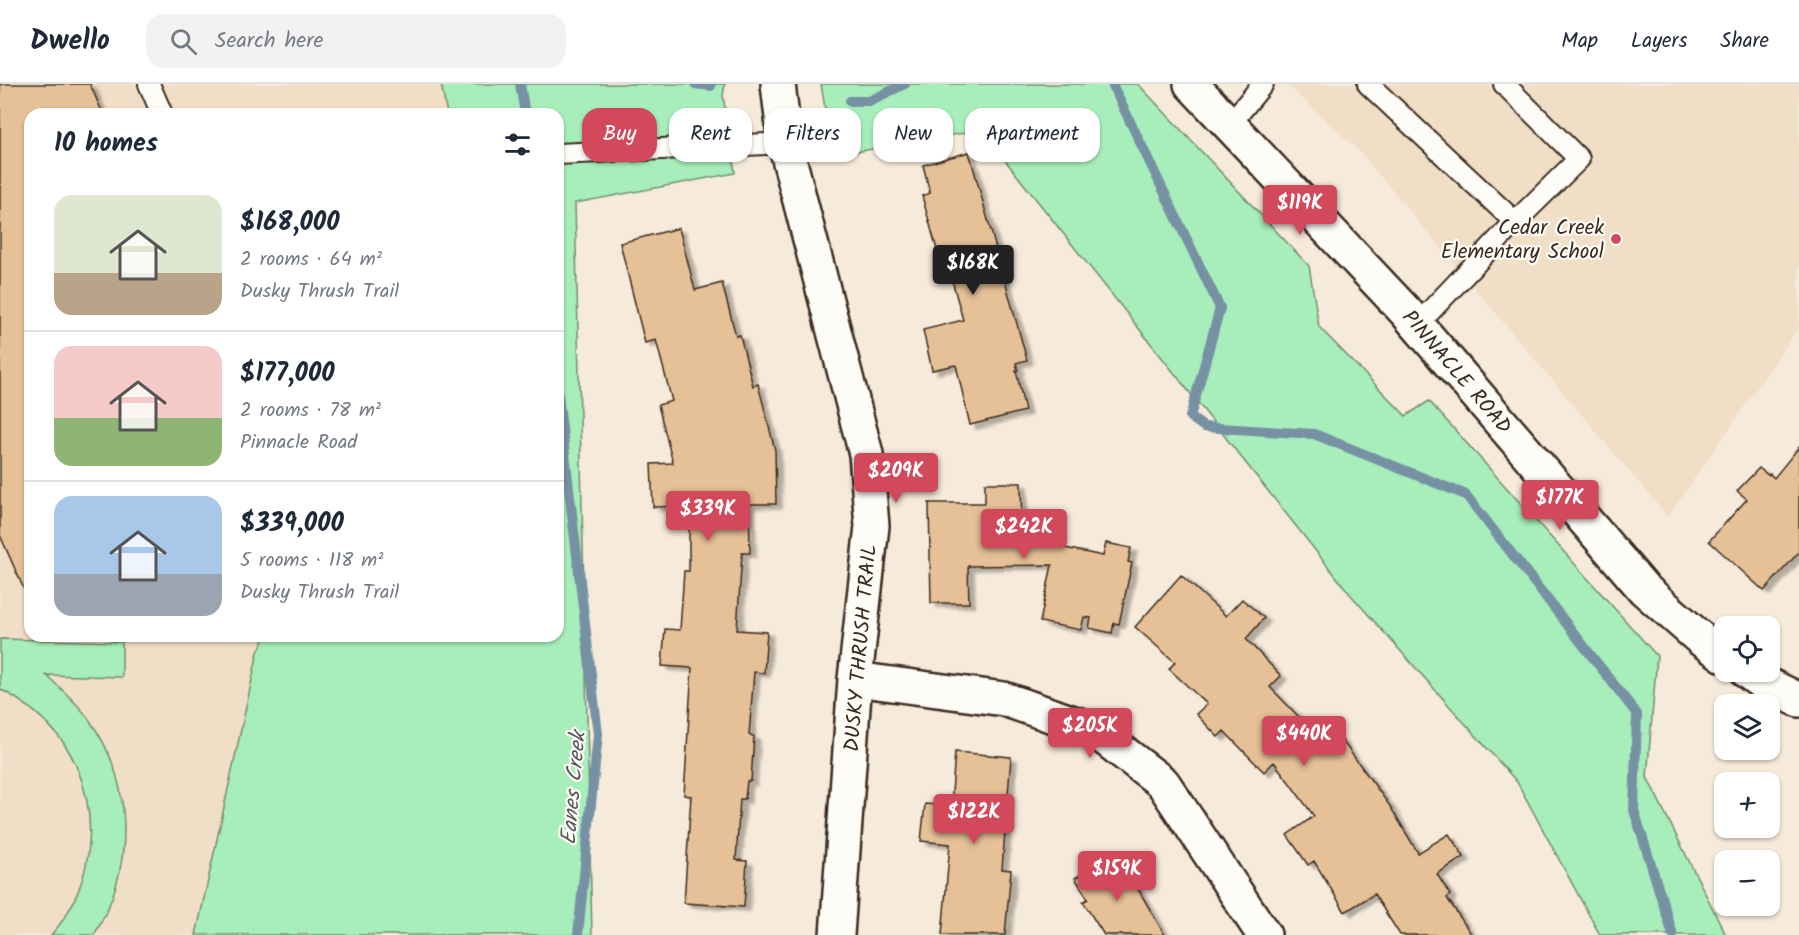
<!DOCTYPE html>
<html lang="en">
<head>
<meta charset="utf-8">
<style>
  :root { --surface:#fff; --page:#f2f2f3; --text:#1f2937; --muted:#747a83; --line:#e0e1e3; --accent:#d1495b }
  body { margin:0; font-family:Kalam,sans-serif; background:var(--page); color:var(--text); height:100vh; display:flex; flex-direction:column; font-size:22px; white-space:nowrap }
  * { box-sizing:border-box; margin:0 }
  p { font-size:20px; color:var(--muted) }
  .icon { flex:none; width:33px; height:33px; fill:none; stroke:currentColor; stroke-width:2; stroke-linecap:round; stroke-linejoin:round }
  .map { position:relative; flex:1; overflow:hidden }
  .panel { position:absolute; left:24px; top:24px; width:540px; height:534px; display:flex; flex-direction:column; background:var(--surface); border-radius:18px; box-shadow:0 2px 4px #0004 }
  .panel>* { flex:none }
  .banner { position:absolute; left:582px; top:24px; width:570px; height:54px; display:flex; gap:12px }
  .tools { position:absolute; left:1714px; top:532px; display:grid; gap:12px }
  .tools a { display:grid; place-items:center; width:66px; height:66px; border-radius:12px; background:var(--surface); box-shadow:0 2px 4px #0004; font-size:30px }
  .price { position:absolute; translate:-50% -51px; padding:0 14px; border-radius:6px; background:var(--accent); color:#fff; font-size:20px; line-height:39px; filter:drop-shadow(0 2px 3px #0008) }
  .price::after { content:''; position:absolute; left:50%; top:36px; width:18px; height:14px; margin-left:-9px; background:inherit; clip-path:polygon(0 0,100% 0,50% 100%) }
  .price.current { background:#222; color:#fff }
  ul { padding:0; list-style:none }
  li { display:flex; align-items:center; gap:18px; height:150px; padding:0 30px }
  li+li { border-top:2px solid var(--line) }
  li span { display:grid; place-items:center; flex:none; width:168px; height:120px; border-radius:18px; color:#555 }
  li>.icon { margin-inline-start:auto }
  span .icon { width:72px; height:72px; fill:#fffc; stroke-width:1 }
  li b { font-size:26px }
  h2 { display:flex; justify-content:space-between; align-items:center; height:72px; padding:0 30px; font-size:26px }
  .chip { padding:0 21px; border-radius:18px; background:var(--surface); box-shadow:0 2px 4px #0004; font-size:21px; line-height:54px }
  .chip.current { background:var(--accent); color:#fff }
  header { display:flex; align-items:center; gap:36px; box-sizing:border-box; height:84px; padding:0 30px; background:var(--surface); border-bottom:2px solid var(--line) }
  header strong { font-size:28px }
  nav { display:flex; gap:33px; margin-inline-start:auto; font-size:21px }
  .search { width:420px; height:54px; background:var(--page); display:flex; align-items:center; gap:15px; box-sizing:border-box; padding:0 21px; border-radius:18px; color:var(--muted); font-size:22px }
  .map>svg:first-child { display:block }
  .built { fill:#f1dec6 }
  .green { fill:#a7eeba; stroke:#718c6c; stroke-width:1.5 }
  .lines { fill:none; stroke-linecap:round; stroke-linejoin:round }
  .stream { stroke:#7791a4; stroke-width:10 }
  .building { fill:#e6c197; stroke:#3b2a1e; stroke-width:1.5; filter:url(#shadow) }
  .lane-casing { stroke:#3b2a1e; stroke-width:24 }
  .street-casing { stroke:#3b2a1e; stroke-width:38 }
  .secondary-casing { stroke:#3b2a1e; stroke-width:38 }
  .lane { stroke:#fdfcf7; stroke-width:20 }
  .street { stroke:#fdfcf7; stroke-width:33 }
  .secondary { stroke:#fdfcf7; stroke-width:33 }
  .poi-dot { fill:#d1495b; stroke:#fdfcf7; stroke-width:2 }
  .labels { text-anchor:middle; stroke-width:4.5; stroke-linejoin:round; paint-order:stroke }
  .poi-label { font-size:21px; fill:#3b2a1e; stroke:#fdfcf7; text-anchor:end }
  .street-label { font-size:21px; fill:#3b2a1e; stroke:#fdfcf7 }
  .water-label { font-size:22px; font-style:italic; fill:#545556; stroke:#fdfcf7 }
</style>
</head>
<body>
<header>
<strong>Dwello</strong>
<div class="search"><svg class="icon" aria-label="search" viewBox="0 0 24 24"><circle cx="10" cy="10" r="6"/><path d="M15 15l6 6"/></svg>Search here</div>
<nav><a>Map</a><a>Layers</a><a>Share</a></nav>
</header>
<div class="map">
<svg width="1799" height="851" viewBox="0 0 1799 851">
  <defs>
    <filter id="shadow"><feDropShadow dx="6" dy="4" stdDeviation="1.5" flood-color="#0004"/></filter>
  </defs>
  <rect width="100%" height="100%" fill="#f6eada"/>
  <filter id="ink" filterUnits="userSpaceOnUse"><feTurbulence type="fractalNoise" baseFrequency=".0167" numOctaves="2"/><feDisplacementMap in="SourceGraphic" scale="12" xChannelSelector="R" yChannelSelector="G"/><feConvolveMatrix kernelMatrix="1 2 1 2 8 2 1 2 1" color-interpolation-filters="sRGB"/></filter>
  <g filter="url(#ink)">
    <path class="built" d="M0 0H441L447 30H30V552H266L258 568 196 851H0Z
      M1286 0H1799V243L1668 433 1358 66Z"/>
    <path class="green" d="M441 0H725L723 11 735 89 575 119 592 851H196L258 568 266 552H558V30H447Z
      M821 0H1138L1309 182 1319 243 1406 332 1429 317 1657 572 1647 693 1726 851H1600L1517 698 1350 510 981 46 833 72Z
      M0 555 122 558V593L46 591C61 605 76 617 88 634 135 698 135 784 94 851H51C98 800 102 715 63 658 46 635 25 618 0 605Z"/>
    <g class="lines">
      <path class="stream" d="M520 0 525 30
        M695 0 711 2
        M1112 0 1220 224 1190 333 1204 343 1314 350 1466 411 1637 630 1634 726 1673 851
        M850 17H869L905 0
        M558 311 598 650 578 851"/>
    </g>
    <path class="building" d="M0 0H90L103 30H30V519L0 451Z
      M969 68 1027 276 1016 279 1018 286H1016L1025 327 970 341 956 281 932 286 923 246 963 236 947 178 941 180 922 112 930 109 923 81Z
      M679 144 695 206 722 199 736 252 740 251 753 302 758 300 775 366 776 420H749L750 469H742L737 546 767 548 764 589 754 588 749 651 754 652 751 697H747L745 715H740L736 776 747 777 744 823 684 819 691 712 684 711 692 584 662 582 665 545 680 546 684 487H689V422L653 423 651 380 673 379 658 321 672 317 656 256 645 259 620 159Z
      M1799 363V468L1764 507 1709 457 1747 415 1737 407 1759 384 1768 391 1770 390 1774 394Z
      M985 399H1021L1022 455 1103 472 1106 459 1131 464 1128 478 1132 479 1119 540 1114 539 1112 549 1089 544 1091 534 1084 533 1081 546 1040 538 1052 481 968 482 969 519H931L929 419H985Z
      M1181 491 1226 532 1242 515 1264 534 1246 555 1281 592 1270 603 1329 664 1341 655 1390 722 1418 769 1449 750 1464 773 1437 790 1450 811 1447 814 1472 851H1400L1374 810 1345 828 1314 777 1308 781 1287 751 1314 732 1274 678 1264 688 1224 647 1218 653 1196 630 1207 620 1169 585 1175 578 1135 543Z
      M955 668 1011 673 1002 785 1011 786 1005 851H942L950 760 921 757 925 720 951 722Z
      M1111 772 1123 790 1128 788 1165 851H1104L1083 818 1088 815 1075 794Z"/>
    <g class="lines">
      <g class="lane-casing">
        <path id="lane" d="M149 0 162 30
          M1368 0 1515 138 1417 241
          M1504 0 1579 75 1515 138
          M1230 40 1263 0
          M558 70 785 59"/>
      </g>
      <g class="street-casing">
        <path id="street" d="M778 0 785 59 866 370 872 442 855 595 837 851
          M855 595 1004 615 1094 646 1163 699 1264 851"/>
      </g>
      <g class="secondary-casing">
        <g id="secondary">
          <path id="s1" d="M1191 0 1406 228 1644 505 1702 556 1725 572"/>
          <path d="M1748 588 1760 597 1799 616"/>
        </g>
      </g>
      <use href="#lane" class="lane"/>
      <use href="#street" class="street"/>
      <use href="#secondary" class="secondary"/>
    </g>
  </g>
  <circle class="poi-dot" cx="1616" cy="155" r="6"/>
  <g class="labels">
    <g class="poi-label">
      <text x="1604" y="150">Cedar Creek<tspan x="1604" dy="24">Elementary School</tspan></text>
    </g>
    <g class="street-label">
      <text dy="7" stroke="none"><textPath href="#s1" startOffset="392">PINNACLE ROAD</textPath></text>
      <text transform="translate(860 564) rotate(-85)" y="7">DUSKY THRUSH TRAIL</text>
    </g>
    <g class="water-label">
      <text transform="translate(572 704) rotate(-85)" y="8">Eanes Creek</text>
    </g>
  </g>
</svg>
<div class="tools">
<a><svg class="icon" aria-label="locate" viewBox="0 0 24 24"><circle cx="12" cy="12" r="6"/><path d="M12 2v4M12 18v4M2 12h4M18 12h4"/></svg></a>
<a><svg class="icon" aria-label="layers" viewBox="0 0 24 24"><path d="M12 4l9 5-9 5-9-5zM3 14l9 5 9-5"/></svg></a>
<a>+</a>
<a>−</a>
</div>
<b class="price" style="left:1300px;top:152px">$119K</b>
<b class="price current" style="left:973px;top:212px">$168K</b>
<b class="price" style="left:896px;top:420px">$209K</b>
<b class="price" style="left:1560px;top:447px">$177K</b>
<b class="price" style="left:708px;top:458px">$339K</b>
<b class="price" style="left:1024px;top:476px">$242K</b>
<b class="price" style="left:1090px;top:675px">$205K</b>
<b class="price" style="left:1304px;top:683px">$440K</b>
<b class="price" style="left:974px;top:761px">$122K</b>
<b class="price" style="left:1117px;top:818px">$159K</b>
<div class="banner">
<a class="chip current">Buy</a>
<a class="chip">Rent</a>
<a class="chip">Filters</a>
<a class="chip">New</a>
<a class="chip">Apartment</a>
</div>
<section class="panel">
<h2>10 homes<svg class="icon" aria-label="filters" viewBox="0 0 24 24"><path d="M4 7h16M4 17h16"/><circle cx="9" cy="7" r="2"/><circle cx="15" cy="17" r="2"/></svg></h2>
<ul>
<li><span style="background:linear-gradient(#dfe7d0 65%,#b9a48a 0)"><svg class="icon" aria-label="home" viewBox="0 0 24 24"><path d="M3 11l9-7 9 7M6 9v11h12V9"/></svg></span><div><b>$168,000</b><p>2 rooms · 64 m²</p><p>Dusky Thrush Trail</p></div></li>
<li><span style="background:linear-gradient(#f6c9c9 60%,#8fb573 0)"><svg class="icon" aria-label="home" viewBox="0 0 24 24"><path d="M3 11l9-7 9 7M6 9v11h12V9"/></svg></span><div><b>$177,000</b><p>2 rooms · 78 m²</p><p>Pinnacle Road</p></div></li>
<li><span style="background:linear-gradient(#a9c7e8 65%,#9aa5b1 0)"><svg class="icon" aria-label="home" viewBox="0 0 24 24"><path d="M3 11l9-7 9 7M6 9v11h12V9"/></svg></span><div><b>$339,000</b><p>5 rooms · 118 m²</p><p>Dusky Thrush Trail</p></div></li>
</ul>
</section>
</div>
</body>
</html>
